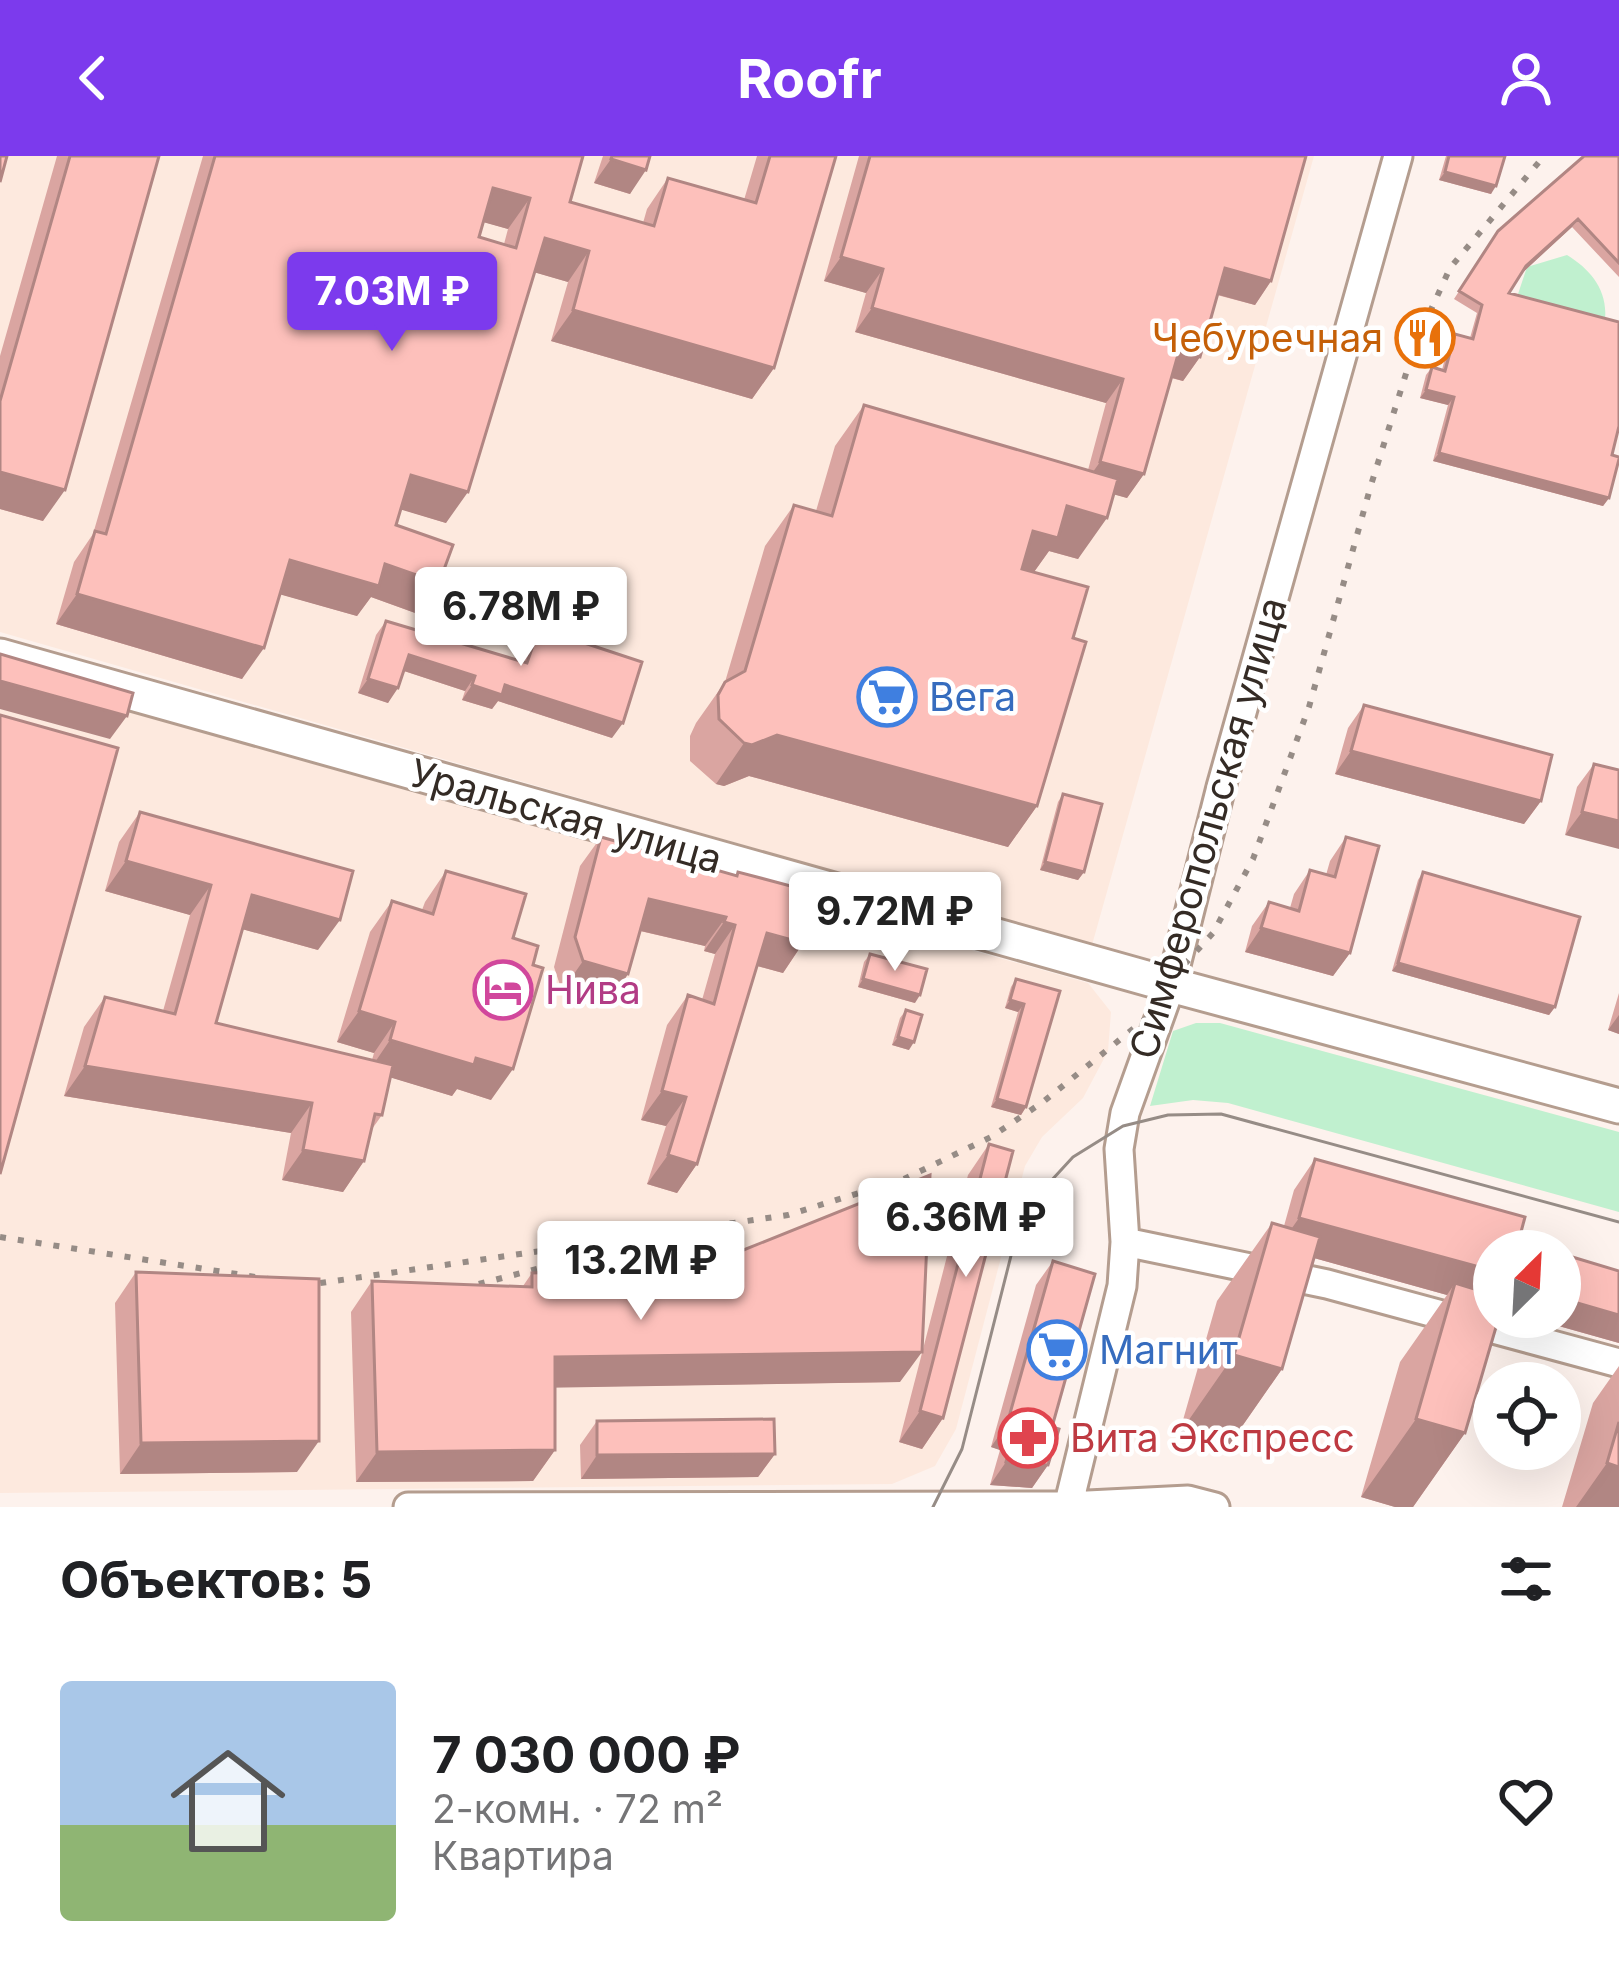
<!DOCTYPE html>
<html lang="ru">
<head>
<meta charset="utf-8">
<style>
  :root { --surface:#fff; --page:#f6f6f6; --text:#202124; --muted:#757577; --line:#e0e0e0; --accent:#7c3aed }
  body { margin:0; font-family:Inter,sans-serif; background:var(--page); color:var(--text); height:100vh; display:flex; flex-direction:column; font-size:45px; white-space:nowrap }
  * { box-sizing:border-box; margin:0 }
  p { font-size:39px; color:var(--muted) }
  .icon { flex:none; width:66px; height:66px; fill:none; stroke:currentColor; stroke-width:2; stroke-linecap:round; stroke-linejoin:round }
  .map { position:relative; height:1351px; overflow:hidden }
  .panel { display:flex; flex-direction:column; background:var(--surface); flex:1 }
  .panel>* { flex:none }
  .needle { width:78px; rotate:24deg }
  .buttons { position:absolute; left:1473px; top:1074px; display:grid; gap:24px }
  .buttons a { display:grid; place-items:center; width:108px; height:108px; border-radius:50%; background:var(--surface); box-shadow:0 12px 48px #0002; font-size:60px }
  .price { position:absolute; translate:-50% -102px; padding:0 27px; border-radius:12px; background:#fff; color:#222; font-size:39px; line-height:78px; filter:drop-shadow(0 3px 6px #0008) }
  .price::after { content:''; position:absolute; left:50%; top:72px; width:36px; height:27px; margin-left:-18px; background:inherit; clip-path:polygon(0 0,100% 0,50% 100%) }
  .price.current { background:var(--accent); color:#fff }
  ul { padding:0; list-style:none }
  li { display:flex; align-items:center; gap:36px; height:300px; padding:0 60px }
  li+li { border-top:3px solid var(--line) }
  li span { display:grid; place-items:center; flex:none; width:336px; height:240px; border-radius:12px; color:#555 }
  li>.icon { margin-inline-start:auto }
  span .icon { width:144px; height:144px; fill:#fffc; stroke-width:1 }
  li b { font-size:51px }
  h2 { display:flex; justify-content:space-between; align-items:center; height:144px; padding:0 60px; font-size:51px }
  header { display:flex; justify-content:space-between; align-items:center; height:156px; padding:0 60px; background:var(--accent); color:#fff; font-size:54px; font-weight:700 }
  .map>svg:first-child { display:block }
  .built { fill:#fde9de }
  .green { fill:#c0f0cf }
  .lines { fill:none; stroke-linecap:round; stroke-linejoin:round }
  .minor-casing { stroke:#b49d8f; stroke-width:33 }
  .major-casing { stroke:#b49d8f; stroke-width:39 }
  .minor { stroke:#fff; stroke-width:27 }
  .major { stroke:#fff; stroke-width:33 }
  .tram { stroke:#968c86; stroke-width:3 }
  .rail { stroke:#968c86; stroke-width:6; stroke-dasharray:6 12; stroke-linecap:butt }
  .wall { fill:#daa5a1; fill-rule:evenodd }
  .shaded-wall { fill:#b18683 }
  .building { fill:#fdc0bb; stroke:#b18683; stroke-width:3; fill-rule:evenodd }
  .labels { text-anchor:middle; stroke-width:9; stroke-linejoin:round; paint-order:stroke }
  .food-label { font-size:39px; fill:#c56008; stroke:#fff; text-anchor:end }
  .shop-label { font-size:39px; fill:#366cbe; stroke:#fff; text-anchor:start }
  .street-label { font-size:39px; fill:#342b25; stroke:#fff }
  .hotel-label { font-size:39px; fill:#b23c85; stroke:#fff; text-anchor:start }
  .health-label { font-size:39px; fill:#be3a42; stroke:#fff; text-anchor:start }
</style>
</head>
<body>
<header><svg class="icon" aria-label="back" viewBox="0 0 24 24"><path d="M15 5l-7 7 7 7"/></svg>Roofr<svg class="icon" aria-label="person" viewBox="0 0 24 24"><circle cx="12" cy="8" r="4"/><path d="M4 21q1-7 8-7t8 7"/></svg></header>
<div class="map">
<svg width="1619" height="1351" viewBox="0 0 1619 1351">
  <rect width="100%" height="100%" fill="#fdf2ed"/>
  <path class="built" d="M0 0H1314L1092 789 0 476Z
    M0 519 1088 827 1111 856 1108 895 1083 942 1042 981 1025 1010 956 1273 935 1310 892 1328 0 1337Z"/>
  <path class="green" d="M1567 99C1590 113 1608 134 1605 163L1517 141 1527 111Z
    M1196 867H1220L1619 976V1056L1228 947 1193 944 1150 950 1173 875Z"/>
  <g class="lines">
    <g class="minor-casing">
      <path id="minor" d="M1125 1086 1327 1128 1619 1207
        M408 1351 1068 1350 1188 1344 1215 1351
        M1068 1351 1122 1130 1125 1086 1119 993 1125 957 1171 829 1221 631 1398 0"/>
    </g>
    <g class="major-casing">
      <path id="major" d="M0 500 1171 829 1619 950"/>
    </g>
    <use href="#minor" class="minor"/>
    <use href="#major" class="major"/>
    <path class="tram" d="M933 1351 962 1293 1016 1080 1038 1039 1073 1001 1123 970 1168 959 1221 958 1619 1066"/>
    <path class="rail" d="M0 1081 307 1129 788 1059 904 1023 991 981 1043 946 1160 851 1173 821 1213 777 1253 703 1309 551 1371 329 1415 189 1450 112 1544 0
      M444 1137 560 1107"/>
  </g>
  <path class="wall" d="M57 0H159L43 365 0 353V200Z
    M203 0H583L570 46 643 67 647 53 668 22 744 44 757 0H836L774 212 752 243 551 185 568 126 534 116 446 367 401 353 396 369 439 427 418 458 371 441 357 460 280 438 242 523 56 468 74 406 93 378ZM484 66 508 73 504 88 479 81Z
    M603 0H650L630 38 594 27Z
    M859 0H1306L1271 125 1255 149 1217 139 1200 201 1183 225 1171 222 1144 318 1127 342 1114 338 1078 403 1049 395 1034 416 1073 482 1037 650 1008 691 749 620 724 630 716 628 690 605V580L696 567 725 526 765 390 794 349 816 355 835 290 864 249 1088 314 1106 247 855 176 866 137 824 125Z
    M1446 0H1505L1491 38 1439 24Z
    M1619 0V121L1572 71 1522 117 1509 137 1612 299 1609 342 1603 350 1433 305 1448 249 1420 242 1426 219 1432 211 1442 214 1449 186 1455 178 1470 182 1477 157 1454 143 1498 75Z
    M386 465 522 505 528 487 539 472 612 582 498 545 492 553 462 544 465 535 404 515 388 547 358 537 376 479Z
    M1364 549 1541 645 1524 668 1335 618 1348 572Z
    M1594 608 1619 614 1565 679 1577 631Z
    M1063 638 1084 716 1078 724 1040 714 1058 646Z
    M140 656 318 794 242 773 216 867 372 904 374 897 337 886 370 776 392 745 422 754 425 746 446 715 513 782 491 944 457 933 452 940 390 921 382 959 372 973 364 1005 343 1036 282 1024 291 977 64 940 84 871 105 841 163 855 190 759 105 735 119 686Z
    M601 681 735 720 738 716 803 787 783 817 757 810 697 1008 677 1037 647 1028 666 970 641 964 667 869 688 839 702 844 715 798 704 795 705 790 640 775 628 818 608 848 562 835 554 811 580 710Z
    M1346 681 1350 797 1333 820 1245 796 1252 770 1269 746 1290 752 1294 738 1310 714 1326 719 1330 705Z
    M1423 716 1555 851 1549 859 1392 815 1418 724Z
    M870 798 915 847 858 831 864 806Z
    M1016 823 1060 835 1026 951 1021 959 991 951 1018 856 1005 852 1011 831Z
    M1619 837V878L1608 874Z
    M906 854 909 894 892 889 900 862Z
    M989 988 943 1262 922 1293 899 1286 968 1019Z
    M1315 1003 1494 1095 1465 1277 1413 1351H1395L1361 1341 1400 1206 1447 1139 1314 1102 1282 1213 1227 1292 1179 1278 1217 1145 1272 1067 1284 1070 1294 1034Z
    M1569 1100 1619 1115V1187L1541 1165 1542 1161H1560V1113Z
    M1053 1105 1052 1271 1048 1309 1032 1332 990 1329 1000 1294 991 1291 1036 1129Z
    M136 1116 297 1316 120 1318 115 1147Z
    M532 1117 900 1226 555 1231V1294L533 1325 356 1326 351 1156 372 1125 523 1130Z
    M1619 1210V1351H1562L1593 1247Z
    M597 1265 775 1298 758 1321 581 1323 580 1289Z"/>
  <path class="shaded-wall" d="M611 3 646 14 630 38 594 27Z
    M1445 16 1496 30 1491 38 1439 24Z
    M493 32 530 42 508 73 472 63Z
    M1578 63 1572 71 1521 118 1526 110Z
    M545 82 589 95 568 126 523 113Z
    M841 101 883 113 866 137 824 125Z
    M1225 112 1271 125 1255 149 1208 136Z
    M872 152 1123 223 1106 247 855 176Z
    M573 154 774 212 752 243 551 185Z
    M1179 195 1200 201 1183 225 1162 219Z
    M1426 234 1454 241 1448 249 1420 242Z
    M1439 297 1609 342 1603 350 1433 305Z
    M1100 306 1144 318 1127 342 1083 330Z
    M0 316 65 334 43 365 0 353Z
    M411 319 468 336 446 367 389 350Z
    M1067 350 1107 362 1078 403 1049 395 1029 423 1005 416 1033 375Z
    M290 404 385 408 439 427 418 458 371 441 357 460 268 435Z
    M77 438 264 492 242 523 56 468Z
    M409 499 475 520 465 535 398 513Z
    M368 523 398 532 388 547 358 537Z
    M0 525 127 560 110 583 0 553Z
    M472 529H505L623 567 612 582 498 545 492 553 462 544Z
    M777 579 1037 650 1008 691 749 620 724 630 716 628 744 587Z
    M1351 595 1541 645 1524 668 1335 618Z
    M1582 656 1619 665V693L1565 679Z
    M126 705 211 729 190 759 105 735Z
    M1045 706 1084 716 1078 724 1040 714Z
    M252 739 340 764 318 794 231 770Z
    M649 743 726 761 705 790 628 772Z
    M724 766 735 769 715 798 704 795Z
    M1261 772 1350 797 1333 820 1245 796Z
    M767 777 803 787 783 817 746 807Z
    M583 805 628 818 608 848 562 835Z
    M1398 807 1555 851 1549 859 1392 815Z
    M863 823 920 839 915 847 858 831Z
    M1010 844 1024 848 1018 856 1005 852Z
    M359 855 395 866 374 897 337 886Z
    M1619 859V878L1608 874Z
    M898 881 914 886 909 894 892 889Z
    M390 884 476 902 513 913 491 944 457 933 452 940 369 915Z
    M85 910 312 947 291 977 64 940Z
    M662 935 686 941 666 970 641 964Z
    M997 943 1026 951 1021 959 991 951Z
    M303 994 364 1005 343 1036 282 1024Z
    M668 999 697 1008 677 1037 647 1028Z
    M1299 1062 1494 1115V1142L1455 1127 1447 1139 1278 1092Z
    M1560 1142 1619 1159V1187L1541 1165 1544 1161H1560Z
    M922 1196 900 1226 533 1232 555 1201Z
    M1234 1199 1282 1213 1227 1292 1179 1278Z
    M920 1255 943 1262 922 1293 899 1286Z
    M1416 1263 1465 1277 1413 1351H1395L1361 1341Z
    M1007 1268 1017 1270 1000 1294 991 1291Z
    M319 1285 297 1316 120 1318 141 1287Z
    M555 1294 533 1325 356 1326 377 1296Z
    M775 1298 758 1321 581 1323 597 1299Z
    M1006 1306 1048 1309 1032 1332 990 1329Z
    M1607 1307 1619 1311V1351H1576Z"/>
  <path class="building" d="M0 0H7L0 26Z
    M70 0H159L65 334 0 316V245Z
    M215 0H583L570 46 654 70 668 22 756 47 770 0H836L774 212 573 154 589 95 545 82 468 336 411 319 396 369 453 389 439 427 385 408 379 430 290 404 264 492 77 438 95 375 106 378ZM493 32 530 42 516 92 479 81Z
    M612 0H650L646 14 611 3Z
    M870 0H1306L1271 125 1225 112 1200 201 1179 195 1144 318 1100 306 1123 223 872 152 883 113 841 101Z
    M1449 0H1505L1496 30 1445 16Z
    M1584 0H1619V107L1578 63 1526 110 1509 137 1619 166V270L1612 299 1619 301V303L1609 342 1439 297 1454 241 1426 234 1432 211 1445 215 1455 178 1473 183 1482 149 1459 135 1498 75Z
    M864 249 1118 323 1107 362 1067 350 1058 382 1033 375 1022 413 1088 431 1073 482 1086 486 1037 650 777 579 752 589 744 587 719 563 718 539 725 526 745 515 794 349 832 360Z
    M386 465 527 507 539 472 642 506 623 567 505 529 502 539 472 529 475 520 409 499 398 532 368 523Z
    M0 498 133 537 127 560 0 525Z
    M1364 549 1552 599 1541 645 1351 595Z
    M0 559 118 592 0 1018Z
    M1594 608 1619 614V665L1582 656Z
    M1063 638 1102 648 1084 716 1045 706Z
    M140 656 353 715 340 764 252 739 216 867 393 909 382 959 375 958 364 1005 303 994 312 947 85 910 105 841 175 858 211 729 126 705Z
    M601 681 737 720 738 716 817 737 803 787 767 777 697 1008 668 999 686 941 662 935 688 839 714 848 735 769 724 766 726 761 649 743 628 818 583 805 575 781Z
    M1346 681 1379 690 1350 797 1261 772 1269 746 1299 755 1310 714 1335 721Z
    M446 715 526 738 513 782 538 790 533 809 543 812 513 913 476 902 474 909 390 884 395 866 359 855 392 745 433 758Z
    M1423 716 1580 761 1555 851 1398 807Z
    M870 798 927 813 920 839 863 823Z
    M1016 823 1060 835 1026 951 997 943 1024 848 1010 844Z
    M906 854 922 859 914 886 898 881Z
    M989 988 1013 995 943 1262 920 1255Z
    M1315 1003 1525 1061 1516 1095H1494V1115L1299 1062Z
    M930 1019 922 1196 555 1201V1294L377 1296 372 1125 532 1131V1117L634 1113 741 1095Z
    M1272 1067 1320 1081 1282 1213 1234 1199Z
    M1569 1100 1619 1115V1159L1560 1142V1132Z
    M1053 1105 1095 1118 1052 1271 1059 1273 1048 1309 1006 1306 1017 1270 1007 1268Z
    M136 1116 319 1123V1285L141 1287Z
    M1455 1127 1494 1139V1161H1499L1465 1277 1416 1263Z
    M774 1263 775 1298 597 1299V1265Z
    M1619 1266V1311L1607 1307Z"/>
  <defs>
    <g id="restaurant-ring" transform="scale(3)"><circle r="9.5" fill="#fff" stroke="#e8710a" stroke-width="1.5"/><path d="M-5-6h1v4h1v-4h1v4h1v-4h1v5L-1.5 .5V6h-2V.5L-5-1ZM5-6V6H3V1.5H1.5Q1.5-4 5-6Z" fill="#e8710a"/></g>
    <g id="supermarket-ring" transform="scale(3)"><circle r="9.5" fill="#fff" stroke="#3f7fe0" stroke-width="1.5"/><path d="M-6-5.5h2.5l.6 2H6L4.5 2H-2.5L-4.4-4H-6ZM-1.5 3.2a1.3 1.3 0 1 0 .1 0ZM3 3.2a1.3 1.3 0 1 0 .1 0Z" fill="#3f7fe0"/></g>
    <g id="hotel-ring" transform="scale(3)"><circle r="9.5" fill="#fff" stroke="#d1479c" stroke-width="1.5"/><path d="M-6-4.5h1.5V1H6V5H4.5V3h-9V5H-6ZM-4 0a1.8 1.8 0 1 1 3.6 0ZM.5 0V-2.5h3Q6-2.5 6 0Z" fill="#d1479c"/></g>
    <g id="pharmacy-ring" transform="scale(3)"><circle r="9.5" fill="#fff" stroke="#e0444e" stroke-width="1.5"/><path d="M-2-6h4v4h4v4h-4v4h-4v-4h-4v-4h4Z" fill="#e0444e"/></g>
  </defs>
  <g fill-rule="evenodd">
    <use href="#restaurant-ring" x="1425" y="182"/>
    <use href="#supermarket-ring" x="887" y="541"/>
    <use href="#hotel-ring" x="503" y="834"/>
    <use href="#supermarket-ring" x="1057" y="1194"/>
    <use href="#pharmacy-ring" x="1028" y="1282"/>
  </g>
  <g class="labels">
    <g class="food-label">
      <text x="1383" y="196">Чебуречная</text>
    </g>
    <g class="shop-label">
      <text x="929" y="555">Вега</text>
      <text x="1099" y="1208">Магнит</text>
    </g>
    <g class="street-label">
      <text transform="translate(566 660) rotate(16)" y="14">Уральская улица</text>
      <text transform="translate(1208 672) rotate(-74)" y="14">Симферопольская улица</text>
    </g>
    <g class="hotel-label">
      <text x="545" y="848">Нива</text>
    </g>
    <g class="health-label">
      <text x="1070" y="1296">Вита Экспресс</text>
    </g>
  </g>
</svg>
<div class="buttons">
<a><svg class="needle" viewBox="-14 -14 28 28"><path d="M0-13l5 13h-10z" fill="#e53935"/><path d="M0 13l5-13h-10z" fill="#757577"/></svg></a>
<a><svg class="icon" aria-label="locate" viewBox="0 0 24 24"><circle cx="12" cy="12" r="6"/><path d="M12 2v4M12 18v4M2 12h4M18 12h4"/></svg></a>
</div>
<b class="price current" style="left:392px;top:198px">7.03M ₽</b>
<b class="price" style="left:521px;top:513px">6.78M ₽</b>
<b class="price" style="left:895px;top:818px">9.72M ₽</b>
<b class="price" style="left:966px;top:1124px">6.36M ₽</b>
<b class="price" style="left:641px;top:1167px">13.2M ₽</b>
</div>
<section class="panel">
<h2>Объектов: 5<svg class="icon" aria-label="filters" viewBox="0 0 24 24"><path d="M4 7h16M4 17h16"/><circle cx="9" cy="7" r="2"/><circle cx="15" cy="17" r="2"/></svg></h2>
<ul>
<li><span style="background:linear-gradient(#a9c7e8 60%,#8fb573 0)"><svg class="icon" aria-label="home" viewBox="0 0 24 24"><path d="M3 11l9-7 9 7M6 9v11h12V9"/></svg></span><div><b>7 030 000 ₽</b><p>2-комн. · 72 m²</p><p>Квартира</p></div><svg class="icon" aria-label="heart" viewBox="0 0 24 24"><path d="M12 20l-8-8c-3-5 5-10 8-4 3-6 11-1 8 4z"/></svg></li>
</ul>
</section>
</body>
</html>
